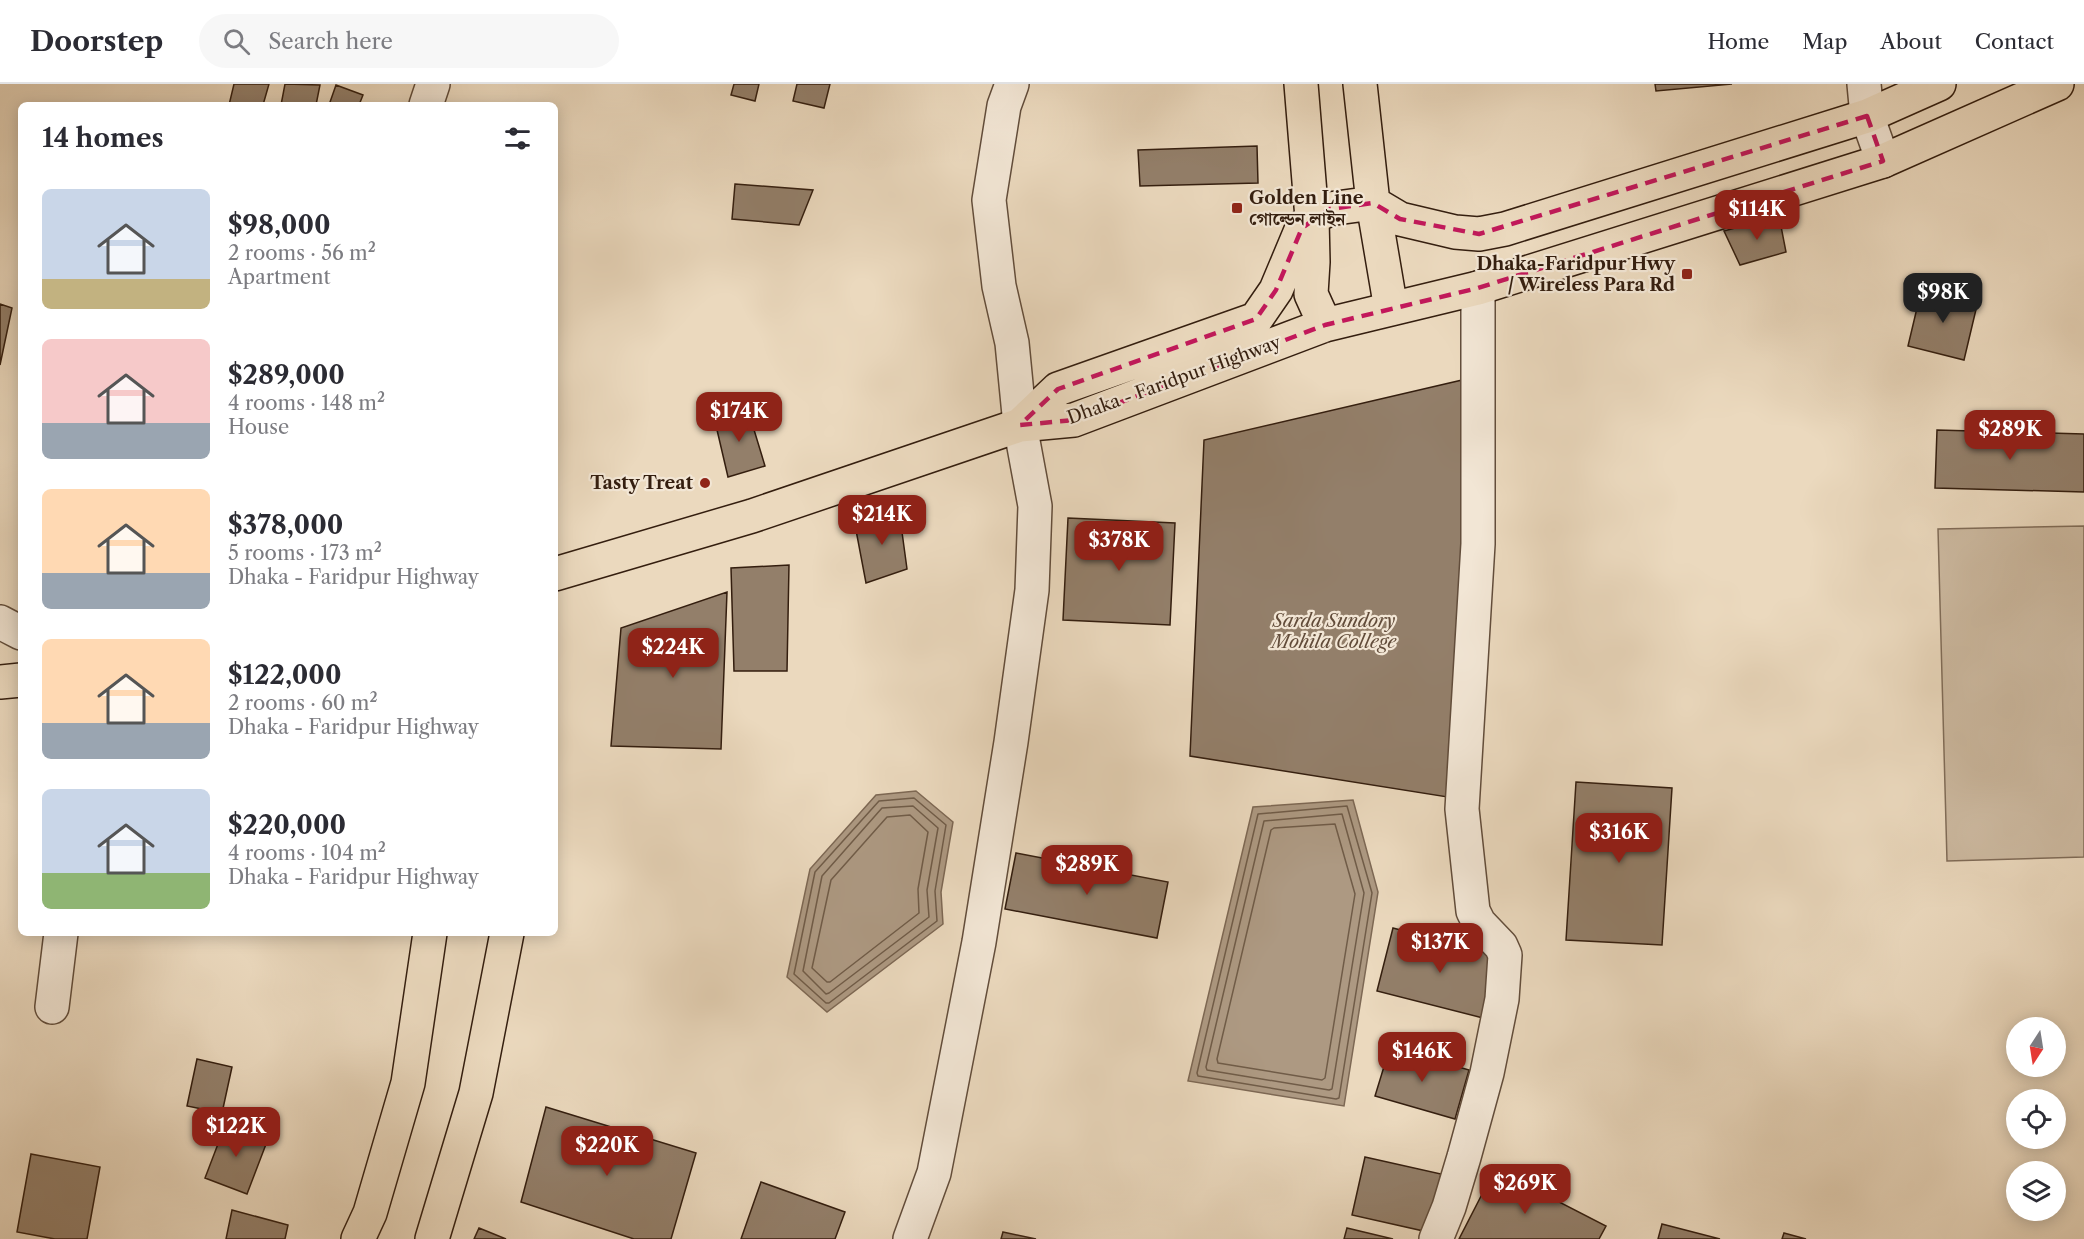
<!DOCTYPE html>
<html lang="en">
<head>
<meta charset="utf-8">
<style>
  :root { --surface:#fff; --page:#f7f7f7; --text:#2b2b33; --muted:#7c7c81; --line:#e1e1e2; --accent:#8f2418 }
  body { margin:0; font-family:"Libre Caslon Text","Noto Serif Bengali",serif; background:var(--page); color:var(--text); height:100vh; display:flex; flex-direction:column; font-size:22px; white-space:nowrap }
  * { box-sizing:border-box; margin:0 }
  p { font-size:20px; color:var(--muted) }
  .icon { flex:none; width:33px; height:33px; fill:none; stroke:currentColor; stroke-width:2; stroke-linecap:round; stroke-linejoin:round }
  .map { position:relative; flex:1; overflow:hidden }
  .side { position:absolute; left:18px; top:18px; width:540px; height:834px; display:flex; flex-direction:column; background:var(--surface); border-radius:9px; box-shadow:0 3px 15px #0003 }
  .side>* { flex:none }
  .needle { width:39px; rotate:192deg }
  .fabs { position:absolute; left:2006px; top:933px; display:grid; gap:12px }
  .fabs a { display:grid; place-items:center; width:60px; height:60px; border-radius:50%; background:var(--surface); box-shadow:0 3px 15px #0003; font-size:30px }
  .price { position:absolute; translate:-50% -51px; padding:0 14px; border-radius:12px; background:var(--accent); color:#fff; font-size:20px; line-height:39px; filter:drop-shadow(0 2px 3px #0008) }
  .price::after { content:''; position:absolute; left:50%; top:36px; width:18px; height:14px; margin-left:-9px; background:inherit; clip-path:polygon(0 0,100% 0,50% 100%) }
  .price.on { background:#222; color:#fff }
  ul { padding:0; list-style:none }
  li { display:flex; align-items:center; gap:18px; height:150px; padding:0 24px }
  li span { display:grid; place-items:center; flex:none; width:168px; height:120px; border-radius:9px; color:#555 }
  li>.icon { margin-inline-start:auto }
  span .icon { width:72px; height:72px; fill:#fffc; stroke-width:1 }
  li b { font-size:26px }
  h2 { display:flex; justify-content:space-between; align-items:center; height:72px; padding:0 24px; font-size:26px }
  header { display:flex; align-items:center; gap:36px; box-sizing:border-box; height:84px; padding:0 30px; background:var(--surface); border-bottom:2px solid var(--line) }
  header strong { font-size:28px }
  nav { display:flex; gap:33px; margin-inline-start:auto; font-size:21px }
  .search { width:420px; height:54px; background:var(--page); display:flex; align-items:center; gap:15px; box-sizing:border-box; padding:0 21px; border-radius:33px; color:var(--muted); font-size:22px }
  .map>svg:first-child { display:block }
  .green { fill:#ccb9a0; stroke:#806c58; stroke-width:1.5 }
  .water { fill:#ad9982; stroke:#7d6854; stroke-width:1.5 }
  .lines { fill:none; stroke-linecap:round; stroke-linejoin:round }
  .shore { stroke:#705c48; stroke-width:1.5 }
  .building { fill:#937f6a; stroke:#341e0f; stroke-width:1.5 }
  .minor-casing { stroke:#624d3b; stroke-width:36 }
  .major-casing { stroke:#341e0f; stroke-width:36 }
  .highway-casing { stroke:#341e0f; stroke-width:36 }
  .minor { stroke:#f2e6d5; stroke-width:33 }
  .major { stroke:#ebd9be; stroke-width:33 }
  .highway { stroke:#ebd9be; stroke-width:33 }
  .marked { fill:none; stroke:#c2185b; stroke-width:4.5; stroke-dasharray:12 8; stroke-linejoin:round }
  .poi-dot { fill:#8f2418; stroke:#f2e6d5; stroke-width:2 }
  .labels { text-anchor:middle; stroke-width:4.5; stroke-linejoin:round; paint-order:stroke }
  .poi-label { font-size:18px; font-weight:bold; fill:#341e0f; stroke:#f2e6d5; text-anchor:end }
  .street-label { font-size:18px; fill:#341e0f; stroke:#f2e6d5 }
  .park-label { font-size:18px; font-style:italic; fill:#624c3a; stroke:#f2e6d5 }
</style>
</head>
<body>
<header>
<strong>Doorstep</strong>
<div class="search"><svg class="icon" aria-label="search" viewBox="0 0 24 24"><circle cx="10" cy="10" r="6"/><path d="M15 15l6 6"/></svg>Search here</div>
<nav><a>Home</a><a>Map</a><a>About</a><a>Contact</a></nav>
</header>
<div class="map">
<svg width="2084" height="1155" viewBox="0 0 2084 1155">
  <rect width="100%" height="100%" fill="#ebd9be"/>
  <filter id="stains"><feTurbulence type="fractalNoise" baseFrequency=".00333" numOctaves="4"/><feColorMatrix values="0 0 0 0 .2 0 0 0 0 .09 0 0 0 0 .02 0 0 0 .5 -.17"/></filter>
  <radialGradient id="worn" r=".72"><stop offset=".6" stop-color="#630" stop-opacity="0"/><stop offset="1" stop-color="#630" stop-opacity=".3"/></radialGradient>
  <path class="green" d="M2084 442V773L1947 777 1938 445Z"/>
  <path class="water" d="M916 707 953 738 941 808 943 840 827 928 787 893 810 785 876 711Z
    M1353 716 1378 808 1344 1022 1188 997 1253 723Z"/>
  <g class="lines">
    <path class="shore" d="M914 714 946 741 935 807 937 837 829 919H826L794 890 815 788 879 717Z
      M913 722 938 744 927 806 929 833 829 909 826 910 803 887 822 792 882 724Z
      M1347 722 1372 809 1339 1014 1336 1015 1198 992 1197 989 1258 730Z
      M1342 730 1364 809 1332 1005 1329 1006 1207 986 1206 983 1264 737Z
      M910 731 928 748 918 805 919 829 830 898H827L812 884 831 796 887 733Z
      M1335 740 1355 810 1325 994 1322 996 1218 979 1217 975 1271 746 1274 744Z"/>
  </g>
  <path class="building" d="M234 0H269L263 21H229Z
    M285 0 320 1 316 21H281Z
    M734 0H759L755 17 731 11Z
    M797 0H830L824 24 793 17Z
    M1655 0H1732L1656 7Z
    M336 1 363 11 359 21H329Z
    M1257 62 1258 99 1140 102 1138 66Z
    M735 100 813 106 799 141 732 135Z
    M1779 132 1786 168 1740 181 1724 147Z
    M1922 203 1978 217 1964 276 1908 262Z
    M0 220 12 224 0 281Z
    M1475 293 1460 715 1190 672 1204 356Z
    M748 326 765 382 728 393 714 333Z
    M1937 346 2084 350V408L1935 404Z
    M899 426 907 485 866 499 855 441Z
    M1068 434 1175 439 1170 541 1063 536Z
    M789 481 787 587H734L731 484Z
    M727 508 721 665 611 662 621 544Z
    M1576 698 1672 704 1662 861 1566 856Z
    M1016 769 1168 798 1157 854 1005 825Z
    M1393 844 1503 873 1487 935 1377 907Z
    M1390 963 1469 986 1455 1035 1375 1012Z
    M197 975 232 983 222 1029 187 1022Z
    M546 1023 696 1069 671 1155H634L521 1118Z
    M226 1039 268 1055 247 1110 205 1094Z
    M31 1070 100 1083 87 1155H55L17 1148Z
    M1365 1073 1441 1090 1428 1148 1352 1131Z
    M1495 1085 1606 1142 1599 1155H1459Z
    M761 1098 845 1128 835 1155H741Z
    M232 1126 288 1141 285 1155H226Z
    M1662 1140 1720 1155H1658Z
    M479 1144 506 1155H474Z
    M1347 1144 1393 1155H1344Z
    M1003 1148 1036 1155H1001Z
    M1784 1149 1806 1155H1782Z"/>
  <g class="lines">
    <g class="minor-casing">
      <path id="minor" d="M1864 0 1867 32 1883 77
        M426 21 433 0
        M0 538 21 549
        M52 923 61 849
        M910 1155 934 1089 979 858 1011 658 1032 506 1035 422 1020 341 1012 259 999 202 989 116 1004 22 1012 0
        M1436 1155 1449 1123 1464 1073 1487 989 1502 915 1505 871 1501 862 1479 839 1473 827 1462 725 1478 460V204"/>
    </g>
    <g class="major-casing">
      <path id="major" d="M0 598 21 596"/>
    </g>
    <g class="highway-casing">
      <path id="highway" d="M1301 0 1312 134 1313 178 1311 210 1325 241
        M1360 0 1373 119 1391 225
        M1020 341 1058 305 1256 235 1276 206 1302 144 1312 134 1329 125 1373 119 1400 135 1455 148 1479 150 1505 145 1867 32 1939 0
        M555 490 752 432 1020 341 1074 336 1325 241 1478 204 1883 77 2057 0
        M358 1155 370 1129 408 999 430 849
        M432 1155 476 1009 507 849"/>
    </g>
    <use href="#minor" class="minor"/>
    <use href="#major" class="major"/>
    <use href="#highway" class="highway"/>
  </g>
  <path class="marked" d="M1867 32 1883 77 1478 204 1325 241 1074 336 1020 341 1058 305 1256 235 1276 206 1302 144 1329 125 1373 119 1400 135 1479 150Z"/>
  <g class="poi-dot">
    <rect x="1231" y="118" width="12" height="12" rx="3"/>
    <rect x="1681" y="184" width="12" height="12" rx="3"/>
    <circle cx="705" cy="399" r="6"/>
  </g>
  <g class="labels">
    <g class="poi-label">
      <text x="1249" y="120" text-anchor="start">Golden Line<tspan x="1249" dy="21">গোল্ডেন লাইন</tspan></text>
      <text x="1675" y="186">Dhaka-Faridpur Hwy<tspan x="1675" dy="21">/ Wireless Para Rd</tspan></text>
      <text x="693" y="405">Tasty Treat</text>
    </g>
    <g class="street-label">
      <text transform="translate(1174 296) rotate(-20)" y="6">Dhaka - Faridpur Highway</text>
    </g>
    <g class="park-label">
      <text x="1334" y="543">Sarda Sundory<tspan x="1334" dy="21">Mohila College</tspan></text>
    </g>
  </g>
  <rect width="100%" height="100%" filter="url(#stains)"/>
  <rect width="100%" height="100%" fill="url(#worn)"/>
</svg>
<div class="fabs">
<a><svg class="needle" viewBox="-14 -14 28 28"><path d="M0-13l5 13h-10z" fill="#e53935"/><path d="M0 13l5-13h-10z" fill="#7c7c81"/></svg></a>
<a><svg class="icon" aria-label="locate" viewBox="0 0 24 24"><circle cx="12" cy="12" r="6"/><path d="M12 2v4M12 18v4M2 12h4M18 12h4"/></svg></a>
<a><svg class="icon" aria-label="layers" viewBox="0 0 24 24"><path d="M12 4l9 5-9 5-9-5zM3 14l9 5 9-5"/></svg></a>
</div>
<b class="price" style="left:1757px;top:157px">$114K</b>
<b class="price on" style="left:1943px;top:240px">$98K</b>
<b class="price" style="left:739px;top:359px">$174K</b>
<b class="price" style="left:2010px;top:377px">$289K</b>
<b class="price" style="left:882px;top:462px">$214K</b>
<b class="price" style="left:1119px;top:488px">$378K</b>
<b class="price" style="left:673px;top:595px">$224K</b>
<b class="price" style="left:1619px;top:780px">$316K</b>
<b class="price" style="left:1087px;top:812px">$289K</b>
<b class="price" style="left:1440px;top:890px">$137K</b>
<b class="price" style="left:1422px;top:999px">$146K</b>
<b class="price" style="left:236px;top:1074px">$122K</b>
<b class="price" style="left:607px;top:1093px">$220K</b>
<b class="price" style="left:1525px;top:1131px">$269K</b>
<section class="side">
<h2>14 homes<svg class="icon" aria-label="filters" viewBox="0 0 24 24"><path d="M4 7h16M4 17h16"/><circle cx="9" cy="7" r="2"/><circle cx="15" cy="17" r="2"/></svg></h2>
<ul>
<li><span style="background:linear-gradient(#c9d6e8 75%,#c2b280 0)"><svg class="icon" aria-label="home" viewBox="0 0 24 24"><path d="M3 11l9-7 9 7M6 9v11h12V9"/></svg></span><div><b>$98,000</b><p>2 rooms · 56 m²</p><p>Apartment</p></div></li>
<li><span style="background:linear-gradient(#f6c9c9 70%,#9aa5b1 0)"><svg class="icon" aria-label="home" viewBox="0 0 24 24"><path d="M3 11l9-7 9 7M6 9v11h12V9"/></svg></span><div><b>$289,000</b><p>4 rooms · 148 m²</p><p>House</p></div></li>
<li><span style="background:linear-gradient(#ffd9b3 70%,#9aa5b1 0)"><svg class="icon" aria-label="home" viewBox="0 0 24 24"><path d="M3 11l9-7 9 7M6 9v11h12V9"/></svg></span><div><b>$378,000</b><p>5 rooms · 173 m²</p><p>Dhaka - Faridpur Highway</p></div></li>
<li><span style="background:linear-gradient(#ffd9b3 70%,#9aa5b1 0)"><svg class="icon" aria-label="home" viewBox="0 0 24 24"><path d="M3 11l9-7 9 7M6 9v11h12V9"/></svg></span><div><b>$122,000</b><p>2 rooms · 60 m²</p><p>Dhaka - Faridpur Highway</p></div></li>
<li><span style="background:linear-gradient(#c9d6e8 70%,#8fb573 0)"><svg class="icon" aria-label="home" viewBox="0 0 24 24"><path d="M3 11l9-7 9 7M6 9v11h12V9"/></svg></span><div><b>$220,000</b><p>4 rooms · 104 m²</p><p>Dhaka - Faridpur Highway</p></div></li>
</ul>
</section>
</div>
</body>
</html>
